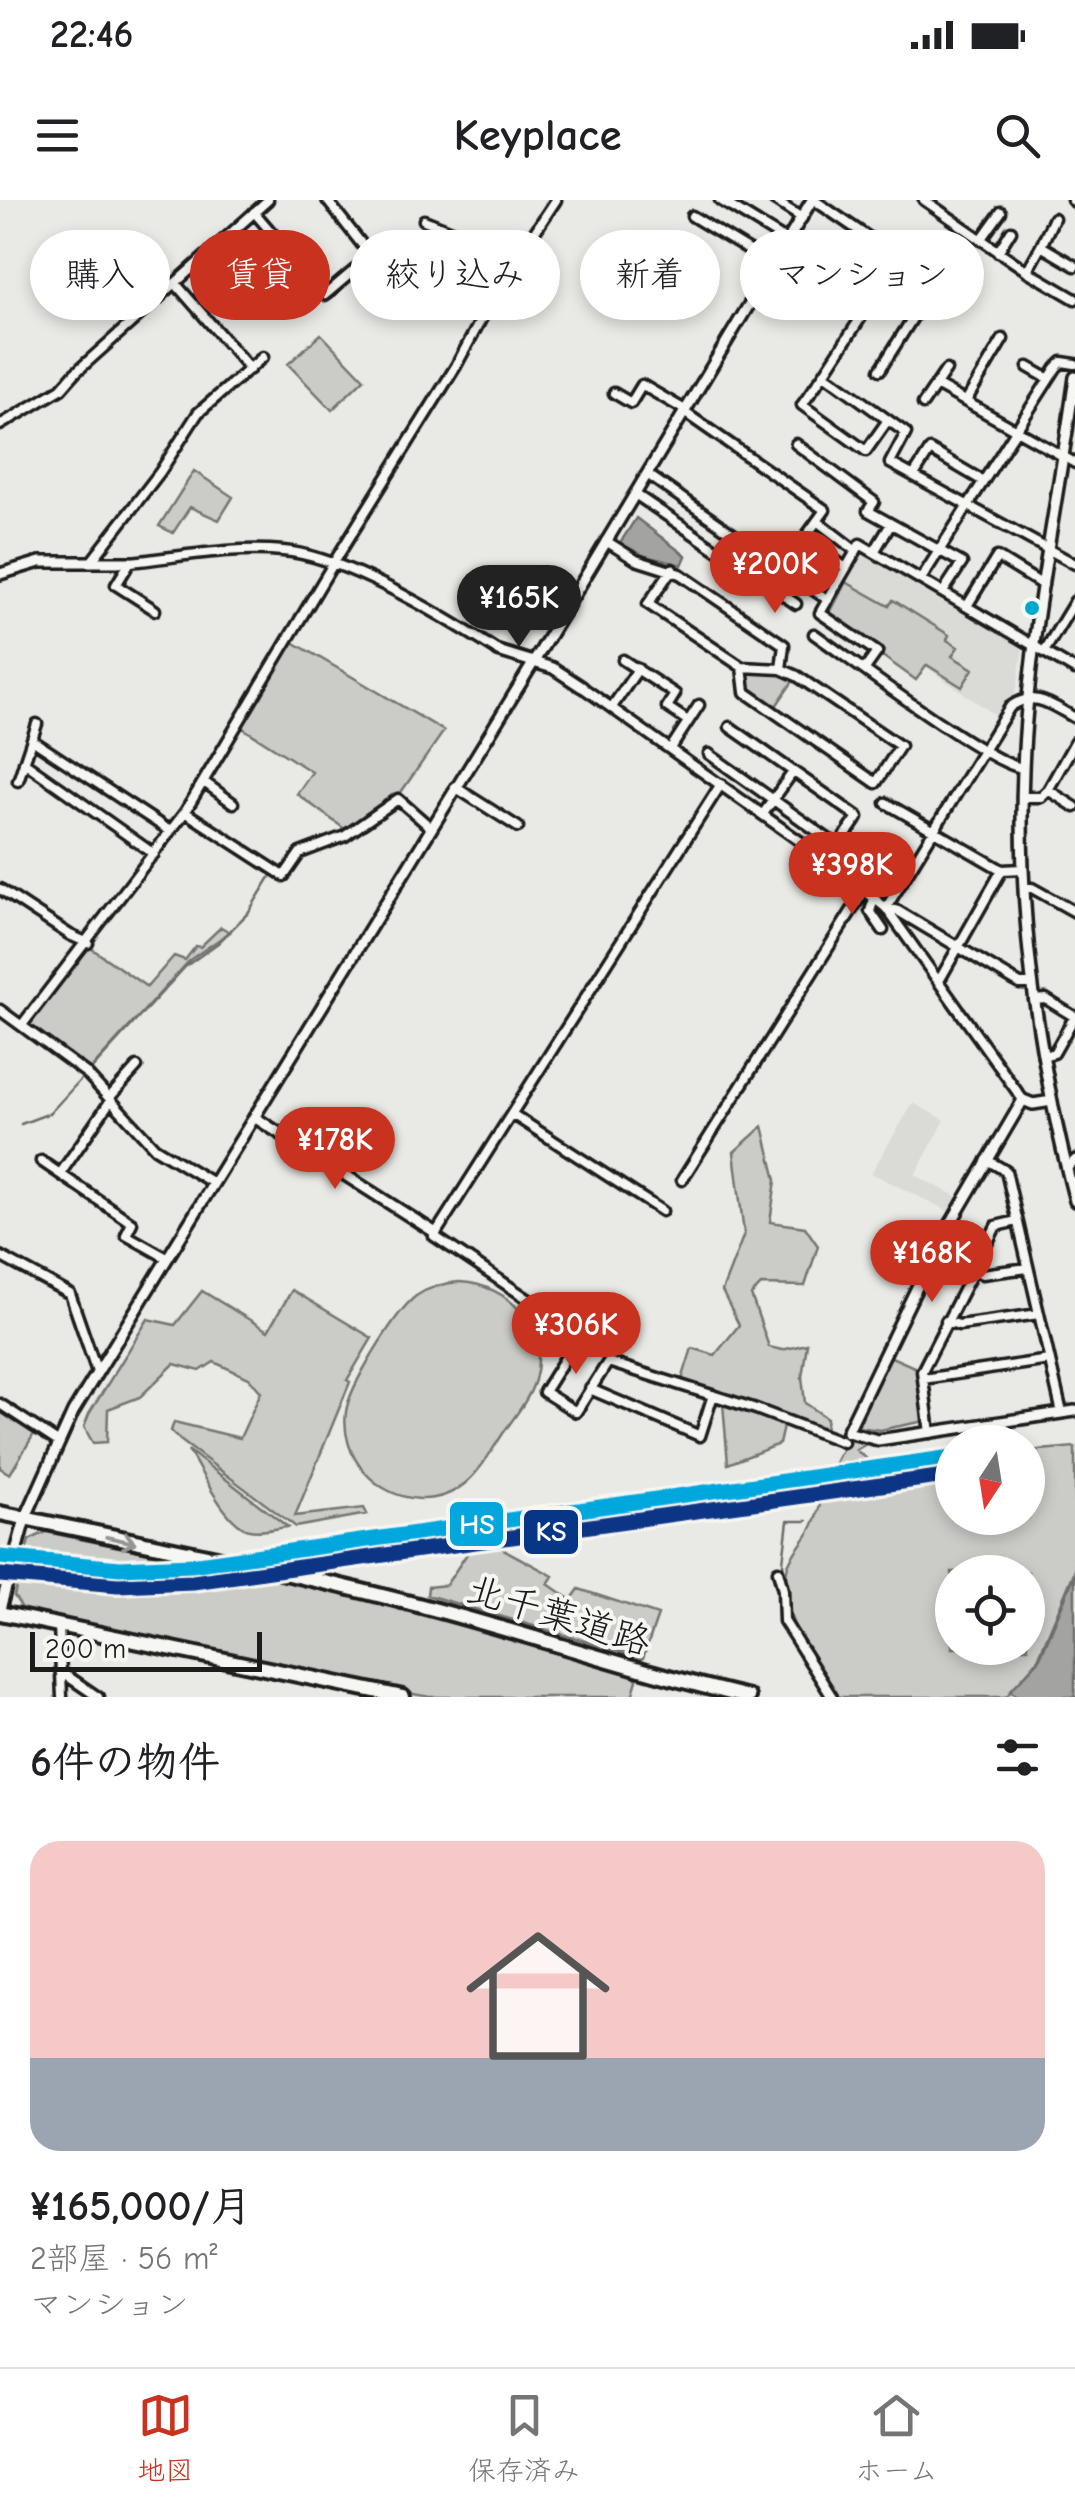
<!DOCTYPE html>
<html lang="ja">
<head>
<meta charset="utf-8">
<style>
  :root { --surface:#fff; --page:#f6f6f6; --text:#202124; --muted:#757577; --line:#e0e0e0; --accent:#c8321e }
  body { margin:0; font-family:"Comic Neue","Klee One",sans-serif; background:var(--page); color:var(--text); height:100vh; display:flex; flex-direction:column; font-size:38px; white-space:nowrap }
  * { box-sizing:border-box; margin:0 }
  p { font-size:32px; color:var(--muted) }
  .icon { flex:none; width:55px; height:55px; fill:none; stroke:currentColor; stroke-width:2; stroke-linecap:round; stroke-linejoin:round }
  .map { position:relative; height:1497px; overflow:hidden }
  .sheet { display:flex; flex-direction:column; background:var(--surface); flex:1 }
  .sheet>* { flex:none }
  .hud { position:absolute; left:30px; top:30px; width:1015px; height:90px; display:flex; gap:20px }
  .needle { width:65px; rotate:192deg }
  .tools { position:absolute; left:935px; top:1225px; display:grid; gap:20px }
  .tools a { display:grid; place-items:center; width:110px; height:110px; border-radius:50%; background:var(--surface); box-shadow:0 5px 15px #0003; font-size:50px }
  .scale { position:absolute; left:30px; bottom:25px; width:232px; box-sizing:border-box; padding-left:10px; border:5px solid #1c1c1c; border-top:0; font-size:28px; line-height:35px; white-space:nowrap; color:#1c1c1c; -webkit-text-stroke:8px #f6f6f2; paint-order:stroke }
  .price { position:absolute; translate:-50% -85px; padding:0 22px; border-radius:35px; background:var(--accent); color:#fff; font-size:32px; line-height:65px; filter:drop-shadow(0 2px 5px #0008) }
  .price::after { content:''; position:absolute; left:50%; top:60px; width:30px; height:22px; margin-left:-15px; background:inherit; clip-path:polygon(0 0,100% 0,50% 100%) }
  .price.current { background:#222; color:#fff }
  ul { padding:0; list-style:none }
  li { display:grid; align-content:center; gap:20px; height:530px; padding:0 30px }
  li+li { border-top:2px solid var(--line) }
  li span { display:grid; place-items:center; height:310px; border-radius:30px; color:#555 }
  li>.icon { margin-inline-start:auto }
  span .icon { width:180px; height:180px; fill:#fffc; stroke-width:1 }
  li b { font-size:42px }
  h2 { display:flex; justify-content:space-between; align-items:center; height:120px; padding:0 30px; font-size:42px }
  .tag { padding:0 35px; border-radius:45px; background:var(--surface); box-shadow:0 5px 15px #0003; font-size:35px; line-height:90px }
  .tag.current { background:var(--accent); color:#fff }
  .status { display:flex; justify-content:space-between; align-items:center; height:70px; padding:0 50px; background:var(--surface); direction:ltr }
  .status svg { height:28px; fill:currentColor }
  header { display:flex; justify-content:space-between; align-items:center; height:130px; padding:0 30px; background:var(--surface); font-size:45px; font-weight:600 }
  .dock { display:flex; justify-content:space-around; align-items:center; height:140px; border-top:2px solid var(--line); background:var(--surface); font-size:28px; color:var(--muted) }
  .dock a { display:grid; justify-items:center; gap:5px }
  .dock .current { color:var(--accent) }
  .map>svg:first-child { display:block }
  .built { fill:#dadad6 }
  .green { fill:#cbcbc7; stroke:#747472; stroke-width:2.5; fill-rule:evenodd }
  .water { fill:#a3a3a1; stroke:#6d6d6c; stroke-width:2.5 }
  .lines { fill:none; stroke-linecap:round; stroke-linejoin:round }
  .stream { stroke:#6d6d6c; stroke-width:2.5 }
  .minor-casing { stroke:#1c1c1c; stroke-width:15 }
  .tertiary-casing { stroke:#1c1c1c; stroke-width:16 }
  .trunk-casing { stroke:#1c1c1c; stroke-width:20 }
  .minor { stroke:#f6f6f2; stroke-width:8 }
  .tertiary { stroke:#f6f6f2; stroke-width:9 }
  .trunk { stroke:#f6f6f2; stroke-width:12 }
  .rail-1-casing { stroke:#f6f6f2; stroke-width:22 }
  .rail-2-casing { stroke:#f6f6f2; stroke-width:22 }
  .rail-1 { stroke:#04a7dd; stroke-width:15 }
  .rail-2 { stroke:#073686; stroke-width:15 }
  .oneway { stroke:#949492 }
  .bus-dot { fill:#00a9ce; stroke:#f6f6f2; stroke-width:4 }
  .labels { text-anchor:middle; stroke-width:8; stroke-linejoin:round; paint-order:stroke }
  .street-label { font-size:38px; fill:#1c1c1c; stroke:#f6f6f2 }
  .line-badge { stroke:#f6f6f2; stroke-width:4 }
  .badge-label { font-size:28px; text-anchor:middle; font-weight:bold; fill:#fff }
</style>
</head>
<body>
<div class="status"><b>22:46</b><svg viewBox="0 0 49 12"><path d="M0 12V9h3v3zM5 12V6h3v6zM10 12V3h3v9zM15 12V0h3v12zM26 1h20v11H26zM47 4h2v5h-2z"/></svg></div>
<header><svg class="icon" aria-label="menu" viewBox="0 0 24 24"><path d="M4 6h16M4 12h16M4 18h16"/></svg>Keyplace<svg class="icon" aria-label="search" viewBox="0 0 24 24"><circle cx="10" cy="10" r="6"/><path d="M15 15l6 6"/></svg></header>
<div class="map">
<svg width="1075" height="1497" viewBox="0 0 1075 1497">
  <rect width="100%" height="100%" fill="#e9e9e5"/>
  <filter id="ink" filterUnits="userSpaceOnUse"><feTurbulence type="fractalNoise" baseFrequency=".01" numOctaves="2"/><feDisplacementMap in="SourceGraphic" scale="20" xChannelSelector="R" yChannelSelector="G"/><feConvolveMatrix kernelMatrix="1 2 1 2 8 2 1 2 1" color-interpolation-filters="sRGB"/></filter>
  <g filter="url(#ink)">
    <path class="built" d="M860 348 1023 445 1017 488 998 517 926 467 916 482 825 413Z
      M913 903 945 920 915 975 961 999 952 1013 871 973Z"/>
    <path class="green" d="M321 134 364 179 332 210 288 164Z
      M194 271 233 297 219 320 190 307 173 333 159 326Z
      M846 382 889 406 893 400 949 435 947 440 958 447 952 456 973 469 962 487 927 465 916 480 881 455 884 451 830 413Z
      M293 442 444 531 399 595 346 630 297 594 312 572 241 527Z
      M747 472H780L795 478 774 509 751 493Z
      M221 727 230 732 191 759 89 871 27 824 88 746 147 787 174 756 185 760 196 746 200 747Z
      M763 926 776 980 770 1022 805 1027 818 1046 805 1086 761 1085 751 1095 769 1147 782 1150 807 1144 802 1177 805 1203 827 1218 825 1230 785 1218 779 1244 728 1264 723 1203 681 1183 692 1148 715 1155 739 1125 722 1091 744 1034 734 952Z
      M459 1082C509 1084 550 1128 535 1180 529 1199 515 1216 504 1232 482 1265 465 1300 420 1299 375 1297 340 1256 346 1212 349 1187 396 1111 416 1096 429 1087 443 1083 459 1082Z
      M292 1090 372 1138 347 1180 350 1182 295 1316 364 1308 367 1314 296 1327 180 1240 171 1231 174 1222 240 1238 261 1192 249 1178 214 1162 200 1171 174 1164 140 1197 108 1209 107 1242 93 1243 84 1227 89 1214 148 1119 175 1125 202 1091 268 1131Z
      M889 1156 919 1169 925 1221 880 1230 858 1227Z
      M0 1212 34 1234 10 1274 0 1268Z
      M851 1238 868 1243 856 1250 883 1272 952 1261V1318H1028V1251L1075 1247V1370L1037 1461 1006 1497H835C812 1459 778 1417 787 1369 790 1353 809 1338 814 1322 826 1292 829 1263 851 1238ZM952 1372H1028V1448H952Z
      M188 1250 288 1327C276 1328 261 1333 249 1330 226 1325 201 1270 188 1250Z
      M46 1332 305 1385 464 1424 633 1473 637 1480 632 1497H430L351 1483 23 1410 14 1396 29 1340Z
      M479 1336 553 1376 548 1384 571 1400 579 1389 658 1415 643 1458 427 1395 428 1387 446 1385Z"/>
    <path class="water" d="M636 318 686 356 682 365 645 356 620 343Z
      M1075 1374V1497H1019L1010 1491 1039 1460Z"/>
    <g class="lines">
      <path class="stream" d="M91 870 186 766 218 743 248 713 272 674
        M21 924 50 913 82 878
        M786 1394 783 1362 788 1321H807"/>
      <g class="minor-casing">
        <path id="minor" d="M720 0 787 41
          M774 0 802 18
          M814 0 900 59
          M924 0 1027 71 1075 99
          M1072 0 1075 2
          M254 12 325 95 371 56 327 0
          M692 16 773 65
          M1054 18 1041 46 1075 66
          M424 20 519 58
          M981 40 1001 12
          M998 52 1011 31
          M1027 71 1041 46
          M175 83 250 169
          M1028 167 1049 179
          M880 170 947 63
          M824 174 907 47
          M936 185 1075 263
          M614 193 631 203 642 185 685 210
          M966 201 1003 139
          M923 204 946 170
          M684 212 825 310 804 339 846 368
          M888 220 866 251 802 205 824 174 906 233 890 263 1075 364
          M0 225 61 189 75 173 268 0
          M796 244 874 302 868 311 962 363 943 392
          M647 274 828 400
          M914 275 930 250 983 281
          M635 294 796 404
          M817 321 856 351
          M606 341 636 360 680 374 784 445 781 469 797 476 900 546 876 583 745 492 742 467 648 404 672 369
          M856 351 860 344 1075 470
          M856 351 820 413 877 452 865 469
          M874 352 891 324
          M91 362 160 272 198 213 263 157
          M921 379 1056 168 1062 162 1075 164
          M967 406 997 357 1043 385
          M155 410 116 385 130 362C180 357 233 346 283 351 345 356 445 417 498 451
          M814 434C850 459 990 565 1023 568
          M1047 447 1075 401
          M623 460 675 494 667 507 688 521
          M742 467 781 469
          M582 487 828 661 886 708 1023 900
          M612 507 638 469
          M730 527 858 617 828 661
          M32 540 170 631
          M671 548 699 505
          M709 554 838 646
          M24 562 154 654
          M18 581 37 524
          M204 582 233 603
          M721 584 434 1036 580 1134 544 1192 576 1212 608 1162 756 1209 843 1242
          M455 587 518 627
          M1048 590 1075 607
          M1022 597H1041L1048 590 1075 542
          M886 603 1002 670 1023 669
          M185 612 284 676 300 653 345 636 398 599 430 627
          M763 614 793 572
          M1024 688H1032L1075 712
          M0 689 70 735 88 743
          M874 699 870 711 883 730
          M939 781 1002 670
          M1032 784H1020L898 711 886 708 1010 507C1034 489 1053 506 1075 518
          M1034 800 1046 799 1075 817
          M0 810 86 873 155 948 213 983
          M22 825 185 612 336 359 456 166 499 86 556 0
          M1043 856 1054 853 1075 816
          M109 898 137 867
          M512 914 662 1011
          M987 960 1006 971 1062 1213
          M41 961 132 1023 126 1035 167 1058
          M1067 968 1075 960
          M60 974 111 900
          M682 980 864 691
          M0 1056 70 1094 97 1172
          M971 1068 982 1074 1028 1068
          M946 1121 959 1125 1039 1114
          M923 1179 1049 1160
          M590 1189 700 1236 713 1195
          M0 1204 58 1242
          M930 1233 922 1171 996 1026 1017 1021
          M778 1371 783 1390 784 1421 832 1497
          M59 1425 62 1497
          M60 1471 98 1497"/>
      </g>
      <g class="tertiary-casing">
        <path id="tertiary" d="M1075 177C1057 308 1028 438 1023 570 1017 716 1038 860 1075 1001
          M0 374 40 362H130
          M498 451 553 468 582 487
          M1052 901 1033 904 1023 900 934 1052 847 1232 878 1240 1075 1211
          M254 917 436 1033
          M0 1409 25 1319 73 1212 535 460 812 0"/>
      </g>
      <g class="trunk-casing">
        <path id="trunk" d="M0 1313C137 1342 275 1368 410 1403 524 1432 634 1471 748 1497
          M0 1413 403 1497"/>
      </g>
      <use href="#minor" class="minor"/>
      <use href="#tertiary" class="tertiary"/>
      <use href="#trunk" class="trunk"/>
      <g class="rail-1-casing">
        <path id="rail-1" d="M0 1357 120 1368 191 1365 952 1257"/>
      </g>
      <g class="rail-2-casing">
        <path id="rail-2" d="M0 1375 118 1385 193 1382 952 1275"/>
      </g>
      <use href="#rail-1" class="rail-1"/>
      <use href="#rail-2" class="rail-2"/>
    </g>
    <defs><path id="oneway-shaft" d="M-6 0H5M1.5-3L5.5 0L1.5 3" fill="none" stroke-width="1.6" stroke-linecap="round" stroke-linejoin="round" transform="scale(2.5)"/></defs>
    <use class="oneway" href="#oneway-shaft" transform="translate(121 1340) rotate(12)"/>
  </g>
  <circle class="bus-dot" cx="1032" cy="408" r="9"/>
  <g class="labels">
    <g class="street-label">
      <text transform="translate(559 1415) rotate(17)" y="13">北千葉道路</text>
    </g>
  </g>
  <g class="line-badge">
    <rect x="448" y="1300" width="57" height="48" rx="10" fill="#04a7dd"/>
    <rect x="522" y="1308" width="58" height="48" rx="10" fill="#073686"/>
  </g>
  <g class="badge-label">
    <text x="477" y="1334">HS</text>
    <text x="551" y="1341">KS</text>
  </g>
</svg>
<div class="tools">
<a><svg class="needle" viewBox="-14 -14 28 28"><path d="M0-13l5 13h-10z" fill="#e53935"/><path d="M0 13l5-13h-10z" fill="#757577"/></svg></a>
<a><svg class="icon" aria-label="locate" viewBox="0 0 24 24"><circle cx="12" cy="12" r="6"/><path d="M12 2v4M12 18v4M2 12h4M18 12h4"/></svg></a>
</div>
<div class="scale">200 m</div>
<b class="price" style="left:775px;top:416px">¥200K</b>
<b class="price current" style="left:519px;top:450px">¥165K</b>
<b class="price" style="left:852px;top:717px">¥398K</b>
<b class="price" style="left:335px;top:992px">¥178K</b>
<b class="price" style="left:932px;top:1105px">¥168K</b>
<b class="price" style="left:576px;top:1177px">¥306K</b>
<div class="hud">
<a class="tag">購入</a>
<a class="tag current">賃貸</a>
<a class="tag">絞り込み</a>
<a class="tag">新着</a>
<a class="tag">マンション</a>
</div>
</div>
<section class="sheet">
<h2>6件の物件<svg class="icon" aria-label="filters" viewBox="0 0 24 24"><path d="M4 7h16M4 17h16"/><circle cx="9" cy="7" r="2"/><circle cx="15" cy="17" r="2"/></svg></h2>
<ul>
<li><span style="background:linear-gradient(#f6c9c9 70%,#9aa5b1 0)"><svg class="icon" aria-label="home" viewBox="0 0 24 24"><path d="M3 11l9-7 9 7M6 9v11h12V9"/></svg></span><div><b>¥165,000/月</b><p>2部屋 · 56 m²</p><p>マンション</p></div></li>
</ul>
</section>
<nav class="dock">
<a class="current"><svg class="icon" aria-label="map" viewBox="0 0 24 24"><path d="M3 6l6-2 6 2 6-2v14l-6 2-6-2-6 2zM9 4v14M15 6v14"/></svg>地図</a>
<a><svg class="icon" aria-label="saved" viewBox="0 0 24 24"><path d="M7 4h10v16l-5-4-5 4z"/></svg>保存済み</a>
<a><svg class="icon" aria-label="home" viewBox="0 0 24 24"><path d="M3 11l9-7 9 7M6 9v11h12V9"/></svg>ホーム</a>
</nav>
</body>
</html>
